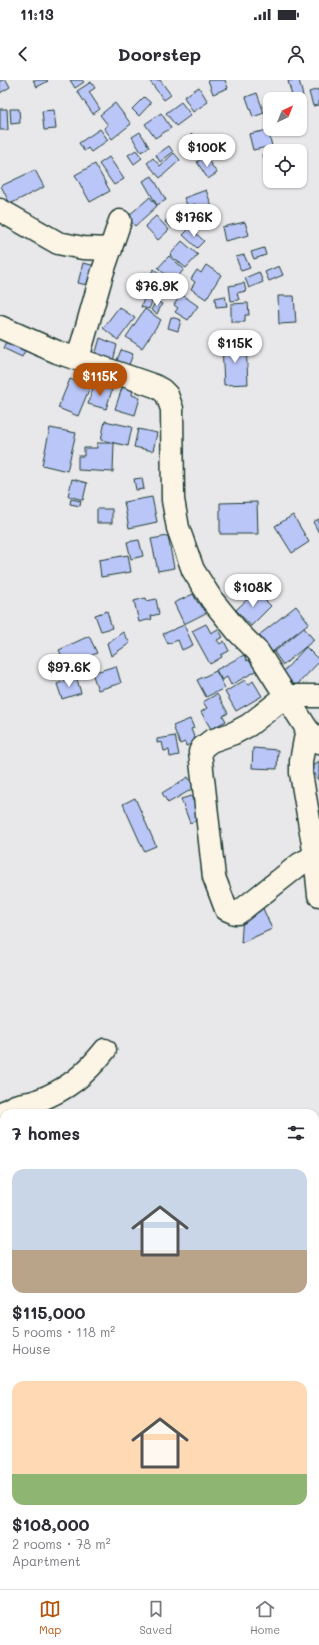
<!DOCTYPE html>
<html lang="en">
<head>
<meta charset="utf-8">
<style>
  :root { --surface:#fff; --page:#f2f2f3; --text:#2b2b33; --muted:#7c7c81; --line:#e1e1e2; --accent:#b45309 }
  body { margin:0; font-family:Mali,sans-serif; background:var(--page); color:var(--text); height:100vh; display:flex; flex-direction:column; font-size:15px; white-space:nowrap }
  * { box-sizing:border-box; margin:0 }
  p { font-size:13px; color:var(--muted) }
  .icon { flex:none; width:22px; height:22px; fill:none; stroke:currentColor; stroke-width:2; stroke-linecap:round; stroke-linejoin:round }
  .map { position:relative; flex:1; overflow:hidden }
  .panel { position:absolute; left:0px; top:1029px; width:319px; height:480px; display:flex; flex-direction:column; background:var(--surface); border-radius:12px 12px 0 0; box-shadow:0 1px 3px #0004 }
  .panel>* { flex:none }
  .needle { width:26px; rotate:43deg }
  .controls { position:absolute; left:263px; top:12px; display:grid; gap:8px }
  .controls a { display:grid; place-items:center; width:44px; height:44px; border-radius:8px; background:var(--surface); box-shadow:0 1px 3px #0004; font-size:20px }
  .price { position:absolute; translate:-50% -34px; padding:0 9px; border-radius:14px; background:#fff; color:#222; font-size:13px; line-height:26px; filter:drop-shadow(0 1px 2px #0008) }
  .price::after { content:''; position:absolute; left:50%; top:24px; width:12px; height:9px; margin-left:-6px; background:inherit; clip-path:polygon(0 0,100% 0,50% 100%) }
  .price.current { background:var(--accent); color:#fff }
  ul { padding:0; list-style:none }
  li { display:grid; align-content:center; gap:8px; height:212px; padding:0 12px }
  li span { display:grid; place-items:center; height:124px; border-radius:12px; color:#555 }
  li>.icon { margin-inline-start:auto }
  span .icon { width:72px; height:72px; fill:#fffc; stroke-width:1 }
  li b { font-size:17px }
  h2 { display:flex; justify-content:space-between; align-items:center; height:48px; padding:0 12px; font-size:17px }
  .status { display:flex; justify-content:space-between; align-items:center; height:28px; padding:0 20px; background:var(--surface); direction:ltr }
  .status svg { height:11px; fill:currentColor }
  header { display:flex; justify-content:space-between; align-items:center; height:52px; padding:0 12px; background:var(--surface); font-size:18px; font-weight:800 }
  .tabs { display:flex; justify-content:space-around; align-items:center; height:56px; border-top:1px solid var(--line); background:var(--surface); font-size:11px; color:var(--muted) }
  .tabs a { display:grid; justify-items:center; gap:2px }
  .tabs .current { color:var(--accent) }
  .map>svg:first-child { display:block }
  .building { fill:#bac6f7; stroke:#1f3d34 }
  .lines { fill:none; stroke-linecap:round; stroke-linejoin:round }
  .minor-casing { stroke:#1f3d34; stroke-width:25 }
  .minor { stroke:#fcf5e5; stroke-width:22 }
</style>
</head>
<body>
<div class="status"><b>11:13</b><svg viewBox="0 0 49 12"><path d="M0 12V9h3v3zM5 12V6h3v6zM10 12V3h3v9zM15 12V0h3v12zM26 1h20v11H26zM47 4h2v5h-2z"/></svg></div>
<header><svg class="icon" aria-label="back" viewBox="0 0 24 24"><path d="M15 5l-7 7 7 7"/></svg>Doorstep<svg class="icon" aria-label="person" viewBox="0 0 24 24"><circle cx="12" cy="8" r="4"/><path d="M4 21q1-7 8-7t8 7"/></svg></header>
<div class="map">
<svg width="319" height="1509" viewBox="0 0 319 1509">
  <rect width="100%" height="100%" fill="#e8e7ea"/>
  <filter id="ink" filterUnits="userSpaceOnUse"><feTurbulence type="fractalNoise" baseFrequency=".025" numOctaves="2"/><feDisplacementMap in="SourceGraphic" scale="8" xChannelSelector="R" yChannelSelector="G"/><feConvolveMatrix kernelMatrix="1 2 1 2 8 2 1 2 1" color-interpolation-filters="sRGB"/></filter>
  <g filter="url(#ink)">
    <path class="building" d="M2 0H6L10 7 0 13V1Z
      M33 0H47L48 1 37 7Z
      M70 0H82L84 2 75 8Z
      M149 0H160L171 15 164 20Z
      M208 0H225L228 8 213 14Z
      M294 0H299L305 24 300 25V19H293L288 1Z
      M91 2 95 8 89 12 100 29 93 34 77 11Z
      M199 7 208 22 193 32 184 17Z
      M319 9V25L313 26 309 12Z
      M257 13 264 33 253 37 246 17Z
      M144 17 151 23 139 36 132 29Z
      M181 22 191 35 176 46 166 33Z
      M115 23 131 44 112 59 104 48 108 45 100 35Z
      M0 29H7L8 50H0Z
      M10 29H19L20 43 11 44Z
      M54 30 56 49 44 50 42 31Z
      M161 33 171 48 155 58 145 44Z
      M100 49 108 60 91 72 88 68 84 71 79 63Z
      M268 50 272 66 253 70 249 54Z
      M140 52 149 67 141 72 132 57Z
      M192 54 200 62 189 73 181 64Z
      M300 65 303 76 300 77V71H284V69Z
      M169 66 173 72 160 82 156 75Z
      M136 70 142 78 134 84 128 75Z
      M174 73 180 80 160 98 147 83 153 78 160 86Z
      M270 73V83L266 84 263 75Z
      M205 76 217 93 208 99 197 82Z
      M109 77 124 99 114 105 99 84Z
      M95 84 110 111 90 122 75 95Z
      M35 90 44 107 10 124 1 106Z
      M152 96 166 120 157 125 143 101Z
      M206 110 212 127 198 133 195 124 188 127 184 118Z
      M150 117 157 126 135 146 127 137Z
      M170 135 177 141 172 148 165 142Z
      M156 136 169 150 158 160 145 146Z
      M245 142 249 155 225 161 222 147Z
      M190 148 204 161 197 168 183 155Z
      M182 161 198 175 186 188 170 175Z
      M264 168 266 175 254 179 251 172Z
      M244 175 250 188 241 191 236 177Z
      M169 176 184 189 174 202 158 188Z
      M83 183 96 186 91 206 78 203Z
      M206 185 221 195 206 219 191 209 195 202 191 199 197 190 201 193Z
      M279 186 283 195 269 201 265 192Z
      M154 189 161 195 152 208 145 202Z
      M259 192 263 202 249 208 245 198Z
      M244 203 246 211 237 213 239 220 231 221 229 206Z
      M181 214 198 226 188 240 175 232 178 228 174 225Z
      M145 216 153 219 149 229 141 227Z
      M225 216 227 226 216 227 215 218Z
      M278 216H294L296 243 279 244Z
      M156 221 162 224 157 234 151 230Z
      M248 223 249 235H245V242H231V224Z
      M119 227 135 238 118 260 103 248Z
      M145 229 161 240 142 268 126 257Z
      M171 237 181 240 178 251 168 248Z
      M8 258 27 267 22 277 3 268Z
      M100 258 117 265 112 285 94 279Z
      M246 264 248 304 224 305 222 265Z
      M121 270 133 274 127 290 115 285Z
      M70 299 90 307 78 336 58 328Z
      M94 305 112 310 106 329 88 324Z
      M123 305 133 308 132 315 140 318 135 335 115 329Z
      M105 341 132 347 128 366 101 360Z
      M50 348 76 353 67 391 42 385Z
      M138 349 157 353 153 371 134 367Z
      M97 363H114L113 392 78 390V376H84V368H97Z
      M142 398 144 409 136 410 134 399Z
      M72 399 87 403 83 420 68 416Z
      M152 417 157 442 129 448 124 422Z
      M71 419 81 421 80 426 70 424Z
      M257 422 258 454H220V423Z
      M97 429H112V443H97Z
      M293 435 309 462 292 473 275 446Z
      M319 439V453L313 442Z
      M168 456 174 488 158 491 151 459Z
      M139 460 143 476 131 479 127 462Z
      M128 475 131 492 101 497 99 480Z
      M256 511 271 526 251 546 236 530Z
      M193 514 198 523 202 521 208 532 184 544 174 523Z
      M146 518 147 521 156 519 159 534 151 536 152 539 139 542 134 521Z
      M296 526 309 543 272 572 259 555Z
      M107 531 112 548 101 551 95 535Z
      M206 544 211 553 218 549 223 557 217 560 220 564 224 561 229 571 221 575 222 577 210 584 192 551Z
      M184 545 193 565 182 570 178 560 168 564 163 554Z
      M304 548 314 560 283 585 274 572Z
      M123 552 130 563 111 576 107 563Z
      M89 556 97 573 67 587 59 570Z
      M306 567 319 580V582L296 606 282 593Z
      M244 575 247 581 251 579 258 590 231 605 227 597 222 600 216 590Z
      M116 586 121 603 98 610 92 593Z
      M216 591 225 608 206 617 197 600Z
      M76 596 81 613 62 619 57 604Z
      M245 600 248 605 253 601 262 616 236 631 225 612Z
      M217 614 228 633 223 636 226 641 211 649 201 632 207 628 203 622Z
      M190 639 194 648 191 649 196 662 186 666 185 662 180 664 173 646Z
      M175 656 179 675 170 677 169 670 164 671 162 662 157 663V659Z
      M253 668 278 670 277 689 252 688Z
      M319 681V701L310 688Z
      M188 697 194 708 168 723 162 713Z
      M191 716 201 739 190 743 181 719Z
      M135 718 156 766 144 771 123 724Z
      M262 826 272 849 241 863 243 835Z
      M78 1505H97L100 1509H74Z
      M150 1505H177L173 1509H153Z
      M221 1505H233L236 1509H215Z
      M264 1505H278L282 1509H266L263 1506Z"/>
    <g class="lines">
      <g class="minor-casing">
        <path id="minor" d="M0 130 58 163 83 168 111 169
          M0 247 57 272 155 306 162 310 167 315 172 329 173 420 178 448 193 490 212 520 238 552 258 572 307 649 319 662
          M78 278 102 194 120 141
          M307 649 301 681V693L315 776 319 815
          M315 776 300 784 238 833H235L226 829 214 797 200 672 202 668 211 661 234 653 249 645 286 616H319
          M0 1035C4 1032 9 1029 13 1027 21 1023 30 1024 37 1021 68 1009 85 995 105 970
          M0 1329 4 1324
          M0 1451 4 1454
          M48 1505 51 1509
          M195 1505 198 1509
          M289 1505 293 1509"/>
      </g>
      <use href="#minor" class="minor"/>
    </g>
  </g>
</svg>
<div class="controls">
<a><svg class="needle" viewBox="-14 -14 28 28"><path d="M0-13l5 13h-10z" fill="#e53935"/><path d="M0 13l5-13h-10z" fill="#7c7c81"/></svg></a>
<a><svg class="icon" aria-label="locate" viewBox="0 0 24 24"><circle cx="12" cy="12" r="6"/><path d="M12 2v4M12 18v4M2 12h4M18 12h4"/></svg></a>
</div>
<b class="price" style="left:207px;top:88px">$100K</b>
<b class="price" style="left:194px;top:158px">$176K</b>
<b class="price" style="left:157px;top:227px">$76.9K</b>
<b class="price" style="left:235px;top:284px">$115K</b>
<b class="price current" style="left:100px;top:317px">$115K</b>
<b class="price" style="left:253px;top:528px">$108K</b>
<b class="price" style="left:69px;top:608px">$97.6K</b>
<section class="panel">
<h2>7 homes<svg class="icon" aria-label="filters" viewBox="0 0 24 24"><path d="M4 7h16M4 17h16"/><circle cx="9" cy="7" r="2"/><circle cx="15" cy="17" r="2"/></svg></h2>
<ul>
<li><span style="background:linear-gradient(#c9d6e8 65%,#b9a48a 0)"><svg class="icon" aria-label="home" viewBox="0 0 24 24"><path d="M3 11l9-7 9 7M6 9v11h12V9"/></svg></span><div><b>$115,000</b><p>5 rooms · 118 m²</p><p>House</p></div></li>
<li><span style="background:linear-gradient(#ffd9b3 75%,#8fb573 0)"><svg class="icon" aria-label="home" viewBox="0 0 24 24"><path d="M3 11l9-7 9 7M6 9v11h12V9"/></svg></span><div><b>$108,000</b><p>2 rooms · 78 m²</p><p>Apartment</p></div></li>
</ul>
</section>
</div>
<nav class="tabs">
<a class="current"><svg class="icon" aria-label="map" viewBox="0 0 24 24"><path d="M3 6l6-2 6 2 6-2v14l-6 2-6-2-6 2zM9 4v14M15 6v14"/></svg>Map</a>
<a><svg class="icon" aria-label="saved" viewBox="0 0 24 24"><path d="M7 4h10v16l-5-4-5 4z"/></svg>Saved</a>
<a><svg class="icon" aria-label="home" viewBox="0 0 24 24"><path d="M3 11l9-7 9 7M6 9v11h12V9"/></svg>Home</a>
</nav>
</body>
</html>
